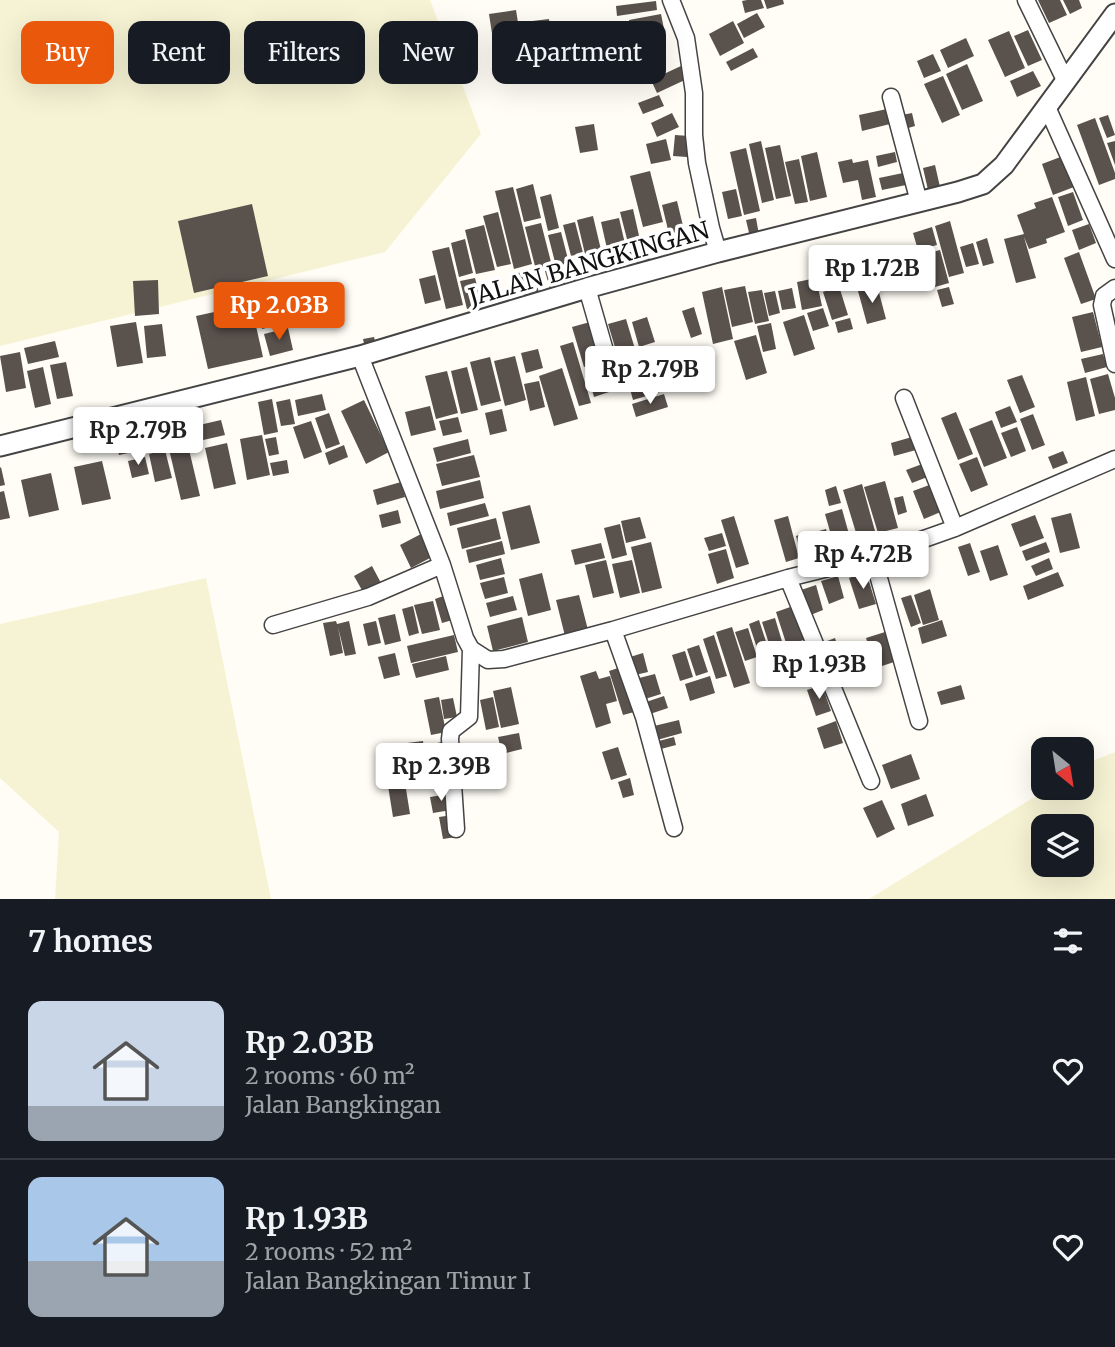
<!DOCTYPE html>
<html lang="en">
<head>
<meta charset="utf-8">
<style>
  :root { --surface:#171b24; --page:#20242c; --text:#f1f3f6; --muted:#9ea1a6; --line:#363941; --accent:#ea580c }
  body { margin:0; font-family:Merriweather,serif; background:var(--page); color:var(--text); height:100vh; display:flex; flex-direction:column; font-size:26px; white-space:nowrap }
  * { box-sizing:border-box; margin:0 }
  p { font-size:23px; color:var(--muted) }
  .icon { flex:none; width:38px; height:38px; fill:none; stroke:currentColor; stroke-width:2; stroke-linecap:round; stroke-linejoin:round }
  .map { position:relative; height:899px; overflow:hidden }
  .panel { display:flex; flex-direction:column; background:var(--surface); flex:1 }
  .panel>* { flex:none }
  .guide { position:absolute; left:21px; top:21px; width:700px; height:63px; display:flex; gap:14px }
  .needle { width:46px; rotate:150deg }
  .buttons { position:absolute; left:1031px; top:737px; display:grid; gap:14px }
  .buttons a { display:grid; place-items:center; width:63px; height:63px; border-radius:14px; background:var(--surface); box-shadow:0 7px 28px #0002; font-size:35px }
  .price { position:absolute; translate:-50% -60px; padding:0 16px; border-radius:7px; background:#fff; color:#222; font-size:23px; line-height:46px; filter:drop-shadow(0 2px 4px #0008) }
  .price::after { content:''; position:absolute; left:50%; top:42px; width:21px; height:16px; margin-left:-10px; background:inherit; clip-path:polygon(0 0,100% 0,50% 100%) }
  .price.current { background:var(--accent); color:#fff }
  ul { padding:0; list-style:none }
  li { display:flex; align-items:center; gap:21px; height:175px; padding:0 28px }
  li+li { border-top:2px solid var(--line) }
  li span { display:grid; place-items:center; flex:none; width:196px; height:140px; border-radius:14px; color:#555 }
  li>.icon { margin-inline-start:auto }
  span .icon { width:84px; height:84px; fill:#fffc; stroke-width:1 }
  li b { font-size:30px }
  h2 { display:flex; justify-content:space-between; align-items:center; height:84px; padding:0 28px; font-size:30px }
  .tag { padding:0 24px; border-radius:14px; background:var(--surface); box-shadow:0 7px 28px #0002; font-size:24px; line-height:63px }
  .tag.current { background:var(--accent); color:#fff }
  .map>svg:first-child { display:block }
  .farmland { fill:#f6f3d4; fill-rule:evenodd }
  .building { fill:#5a524d }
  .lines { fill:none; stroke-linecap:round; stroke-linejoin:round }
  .minor-casing { stroke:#444; stroke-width:19 }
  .tertiary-casing { stroke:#444; stroke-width:23 }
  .minor { stroke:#fff; stroke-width:16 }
  .tertiary { stroke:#fff; stroke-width:19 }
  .labels { text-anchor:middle; stroke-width:7; stroke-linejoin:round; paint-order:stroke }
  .street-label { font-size:24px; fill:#111; stroke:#fff }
</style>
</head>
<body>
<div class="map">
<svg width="1115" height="899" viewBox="0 0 1115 899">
  <rect width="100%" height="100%" fill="#fffdf5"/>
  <path class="farmland" d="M0 0H430L481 134 385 252 0 346Z
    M206 578 271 899H55L59 832 0 778V624Z
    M1115 752V899H869L1049 788H1082V767L1092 761ZM1082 826V864H1043V826Z"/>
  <path class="building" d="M747 0H761L764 8 745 13 742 1Z
    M764 0H783L784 4 767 9Z
    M1038 0H1060L1067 15 1049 23Z
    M1063 0H1079L1082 8 1070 14Z
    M656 1 657 10 617 16 616 6Z
    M516 10 520 35 493 40 489 14Z
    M757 13 765 27 744 38 737 24Z
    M661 14 664 29 631 35 629 20Z
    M549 19 551 33 526 37 524 22Z
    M733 21 744 43 720 56 709 34Z
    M1028 30 1042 60 1028 66 1014 36Z
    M1009 31 1025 68 1005 77 988 40Z
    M966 38 974 56 948 68 940 50Z
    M753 48 758 57 731 71 726 62Z
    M933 54 941 71 924 78 917 61Z
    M967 64 983 101 962 110 946 74Z
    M681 66 687 79 657 93 651 80Z
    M1033 71 1041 86 1017 97 1010 81Z
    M943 76 960 115 942 123 924 84Z
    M659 95 664 106 643 114 638 103Z
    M887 109 890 124 862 131 859 115Z
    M672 113 679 127 657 137 651 123Z
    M912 113 915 126 905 129 902 115Z
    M1108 115 1115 135 1107 138 1099 118Z
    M1095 118 1115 173V179L1099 185 1077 125Z
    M594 124 598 150 580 153 575 127Z
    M675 135 689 136 687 157 673 156Z
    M666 139 671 160 651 164 646 144Z
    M761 141 774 200 762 203 749 144Z
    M1115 141V165L1107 143Z
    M780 145 791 196 776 199 765 148Z
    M746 148 760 211 744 215 730 152Z
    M817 152 827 197 810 201 801 156Z
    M895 152 897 162 878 167 876 156Z
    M1063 156 1074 187 1053 195 1042 164Z
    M799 159 808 202 795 204 785 162Z
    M852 159 853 163 868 160 876 197 862 200 858 180 843 183 838 162Z
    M935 165 940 187 928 190 923 168Z
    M650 171 663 222 643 227 630 176Z
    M903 173 906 185 882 190 879 178Z
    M533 184 541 218 524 222 516 189Z
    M513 187 532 264 514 269 495 191Z
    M736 189 742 216 728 219 722 192Z
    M1073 192 1083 220 1068 226 1058 197Z
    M551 194 559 228 548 231 540 197Z
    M1052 197 1065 232 1046 239 1047 243 1029 249 1024 237 1036 278 1016 283 1004 239 1024 234 1017 215 1036 208 1034 203Z
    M677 201 684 230 669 234 662 205Z
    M252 204 268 276 194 293 178 221Z
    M633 209 640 240 628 243 620 212Z
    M498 212 511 264 497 267 483 216Z
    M593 216 601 250 585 254 577 220Z
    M619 218 626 248 608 253 601 222Z
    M756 218 759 235 750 237 746 220Z
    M950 221 964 273 949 277 935 226Z
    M575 222 583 253 571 256 563 225Z
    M541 223 552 266 536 270 525 227Z
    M1089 224 1096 243 1079 250 1072 230Z
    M484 225 495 270 476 274 465 230Z
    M932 227 937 245 918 250 913 233Z
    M561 232 569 263 556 266 548 235Z
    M987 238 994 263 983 266 976 242Z
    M465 239 473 273 459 277 451 243Z
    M973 243 979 264 966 267 960 247Z
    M449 247 463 305 446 309 432 251Z
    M648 248 651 262 630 267 626 253Z
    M940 250 949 283 928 289 918 256Z
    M1079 252 1096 299 1081 304 1064 258Z
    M533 269 539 293 524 296 518 273Z
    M554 269 558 287 550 289 545 271Z
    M435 275 441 300 425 304 419 279Z
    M475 278 482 305 467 309 460 281Z
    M816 278 822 306 802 310 797 282Z
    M158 280 159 314 135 316 133 281Z
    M877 285 886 319 867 324 858 291Z
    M745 286 753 322 732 327 724 290Z
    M839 286 848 315 832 320 823 292Z
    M722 287 733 339 713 344 702 292Z
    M949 287 954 304 942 307 937 290Z
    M792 288 796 308 782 310 778 291Z
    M762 290 769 321 755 324 748 292Z
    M775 291 780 313 769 316 764 293Z
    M280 300 286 323 262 329 256 306Z
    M251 304 263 357 208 369 196 316Z
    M694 307 702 334 691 338 682 311Z
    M823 308 829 326 813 331 807 313Z
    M1093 312 1102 347 1081 352 1072 317Z
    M804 315 815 349 794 356 783 322Z
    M647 317 655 342 639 347 632 322Z
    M850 318 853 329 838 333 835 322Z
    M626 319 635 349 617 354 608 324Z
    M136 322 143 363 117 367 110 326Z
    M590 322 602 361 584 367 572 327Z
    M771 323 776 349 763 352 757 326Z
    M162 324 166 356 147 358 144 326Z
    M288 328 293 350 270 356 264 334Z
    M756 335 767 373 746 380 734 341Z
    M374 337 376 345 365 348 363 339Z
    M55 341 59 357 28 364 24 348Z
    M573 342 591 403 579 406 560 346Z
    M538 349 543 368 526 373 521 353Z
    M649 351 657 377 629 386 622 360Z
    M20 352 26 388 6 392 0 356Z
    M1103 354 1107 367 1085 373 1081 359Z
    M515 356 526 400 505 406 494 361Z
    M490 357 501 401 481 406 470 362Z
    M66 362 73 396 57 399 50 365Z
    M43 367 51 404 35 408 27 371Z
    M467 367 478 410 461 414 451 371Z
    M562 368 578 419 554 426 539 376Z
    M447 371 458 413 436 419 425 376Z
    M606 371 612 391 594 397 588 376Z
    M1108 374 1115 398V410L1099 414 1090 379Z
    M1022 375 1035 407 1020 413 1007 380Z
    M1086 377 1095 416 1076 421 1067 382Z
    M659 379 663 391 633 400 630 389Z
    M539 381 545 407 530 411 524 384Z
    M322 394 326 410 298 416 295 400Z
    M664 394 668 407 636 417 632 404Z
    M272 399 278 432 264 435 258 402Z
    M290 399 295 424 281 426 276 402Z
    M364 400 389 452 366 464 341 411Z
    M430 406 436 430 411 436 405 412Z
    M1010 406 1017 422 1001 428 995 412Z
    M502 409 507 431 490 435 485 413Z
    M956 412 973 454 958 460 941 418Z
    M329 413 340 444 326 449 315 418Z
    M1033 414 1045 445 1032 450 1020 419Z
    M458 417 462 432 443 436 439 421Z
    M221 420 225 435 199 441 195 426Z
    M992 420 1007 458 984 467 969 429Z
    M311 421 322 452 304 459 293 427Z
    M183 424 200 496 181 500 164 428Z
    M1017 427 1026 451 1011 457 1001 433Z
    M262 435 270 475 247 480 240 439Z
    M139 436 142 450 119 455 116 441Z
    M276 437 279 454 269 456 265 439Z
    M912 437 916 450 894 456 891 443Z
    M468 439 471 453 437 462 433 448Z
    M227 443 236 484 214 489 205 448Z
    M344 445 348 457 329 465 325 453Z
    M165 450 172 478 155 482 149 454Z
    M1063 451 1068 463 1053 469 1048 457Z
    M474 455 480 477 442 486 436 464Z
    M145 457 149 474 132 478 128 461Z
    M977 457 988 485 971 492 959 464Z
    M287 460 289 473 273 476 270 463Z
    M102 461 111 499 82 505 74 467Z
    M925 463 930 476 912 483 906 470Z
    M1 467 5 485 0 486V468Z
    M51 473 59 510 29 517 21 480Z
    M480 480 484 498 440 509 436 491Z
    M885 481 898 528 878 533 864 487Z
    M401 482 405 497 377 505 373 490Z
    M862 484 875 531 857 536 843 490Z
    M932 484 943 511 924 519 913 491Z
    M836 486 841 503 829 506 825 490Z
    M4 491 10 518 0 520V492Z
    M903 496 907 512 898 515 894 498Z
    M485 503 489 516 450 526 447 513Z
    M530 505 540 543 511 550 502 512Z
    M842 509 852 545 835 549 825 514Z
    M398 510 401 523 382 528 379 515Z
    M1071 513 1080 548 1060 553 1051 518Z
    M1035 515 1044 538 1020 547 1011 524Z
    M734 516 749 564 736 568 721 520Z
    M788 516 799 558 786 562 774 520Z
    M640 517 646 538 626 543 621 521Z
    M496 518 501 539 462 549 457 528Z
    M620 524 627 555 612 559 604 528Z
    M826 529 833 554 819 558 812 533Z
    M808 532 815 555 802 558 796 536Z
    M722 533 726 546 709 551 704 538Z
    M421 534 432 557 411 568 400 545Z
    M502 541 505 554 469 563 466 550Z
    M651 542 662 588 642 593 631 547Z
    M1046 542 1050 552 1026 561 1022 551Z
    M601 543 605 558 575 565 571 550Z
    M970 543 980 572 968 576 958 547Z
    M998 545 1008 575 990 581 980 551Z
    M726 549 734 578 717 584 708 554Z
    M501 558 505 574 480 580 476 565Z
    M1049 558 1053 569 1036 576 1031 566Z
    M606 560 614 593 593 598 585 565Z
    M632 560 640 593 620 598 612 564Z
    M372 566 381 583 363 592 354 576Z
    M866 572 876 604 859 609 849 578Z
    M1058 572 1064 586 1028 600 1023 586Z
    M542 573 551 610 528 616 519 579Z
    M838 576 844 598 829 604 821 581Z
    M504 577 508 593 485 599 480 583Z
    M816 585 823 610 808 616 801 590Z
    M930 589 939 620 923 625 914 595Z
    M449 594 456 619 442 623 435 599Z
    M579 595 588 630 565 636 556 600Z
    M911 595 921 623 911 627 901 598Z
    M513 596 517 610 490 617 486 603Z
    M433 601 440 630 422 634 414 605Z
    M796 605 806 639 787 646 776 612Z
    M413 606 419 633 409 636 402 609Z
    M395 614 401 641 385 645 378 618Z
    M522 617 528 642 493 651 487 626Z
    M775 618 784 648 772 653 762 622Z
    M759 620 770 654 760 657 749 624Z
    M942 620 947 636 922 644 918 628Z
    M336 621 337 624 349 621 356 654 345 656 338 627 343 653 330 656 323 623Z
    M376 621 381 643 368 646 363 624Z
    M732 627 750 683 734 688 716 632Z
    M748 628 757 657 745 661 735 632Z
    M885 632 894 662 876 668 866 638Z
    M454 635 458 652 411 663 407 646Z
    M714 635 727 676 716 679 703 639Z
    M835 638 841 658 829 663 822 643Z
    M807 641 811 653 794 658 791 647Z
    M699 645 708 672 696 676 687 649Z
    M685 651 693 677 680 681 672 655Z
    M395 653 400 675 384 679 378 657Z
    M643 653 648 672 635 675 630 657Z
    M787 653 790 664 769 671 766 660Z
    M446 656 449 670 416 678 412 664Z
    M624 666 638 711 623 715 609 671Z
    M596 671 599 679 610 676 617 701 606 704 611 723 596 728 580 676Z
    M655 674 661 694 645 699 639 678Z
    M710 676 715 693 690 701 685 684Z
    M822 685 831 711 816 716 807 690Z
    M961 685 965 699 941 705 937 692Z
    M511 687 519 724 501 728 493 691Z
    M664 696 668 708 650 714 646 702Z
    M439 697 446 732 431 735 424 700Z
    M493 697 499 727 486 730 480 700Z
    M453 698 457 717 444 719 441 700Z
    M679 720 682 733 657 740 654 726Z
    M836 721 843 743 824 749 817 728Z
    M519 733 522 749 502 754 498 737Z
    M674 737 676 745 657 750 655 742Z
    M423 741 428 775 411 778 407 743Z
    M445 741 449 760 430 764 426 746Z
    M618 747 627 775 611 780 602 752Z
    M911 754 920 779 891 789 882 765Z
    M402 764 410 814 393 817 385 767Z
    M447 769 451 788 438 790 435 771Z
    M630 778 634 795 623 798 618 782Z
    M449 794 451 810 433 813 430 797Z
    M926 794 934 816 908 826 901 804Z
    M882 800 895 829 877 838 863 808Z
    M453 815 456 837 443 839 439 817Z"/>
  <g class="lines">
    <g class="minor-casing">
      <path id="minor" d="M671 0 686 38 694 93V135L697 163 711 228 718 252
        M1026 0 1066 82
        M891 97 919 202
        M1047 107 1115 259
        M587 288 614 382
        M1115 288 1104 296 1102 305 1115 364
        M360 356 442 565 465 638 471 649 488 660 504 659 613 630 788 578 873 557 955 528 1115 459
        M904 398 955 528
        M873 557 919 721
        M788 578 871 781
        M273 625 368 597 442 565
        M613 630 644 717 674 828
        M456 829 450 739 451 731 469 717 471 649"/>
    </g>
    <g class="tertiary-casing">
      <path id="tertiary" d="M0 446 360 356 587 288 718 252 958 192 983 184 1004 165 1115 14"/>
    </g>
    <use href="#minor" class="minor"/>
    <use href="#tertiary" class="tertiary"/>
  </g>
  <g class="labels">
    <g class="street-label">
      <text transform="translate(589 264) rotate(-16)" y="8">JALAN BANGKINGAN</text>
    </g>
  </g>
</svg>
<div class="buttons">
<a><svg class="needle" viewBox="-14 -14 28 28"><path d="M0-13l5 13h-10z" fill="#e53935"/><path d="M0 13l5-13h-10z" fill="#9ea1a6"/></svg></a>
<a><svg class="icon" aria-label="layers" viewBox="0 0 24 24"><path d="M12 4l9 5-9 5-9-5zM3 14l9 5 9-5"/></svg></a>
</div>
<b class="price" style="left:872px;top:305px">Rp 1.72B</b>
<b class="price current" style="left:279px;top:342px">Rp 2.03B</b>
<b class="price" style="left:650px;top:406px">Rp 2.79B</b>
<b class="price" style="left:138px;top:467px">Rp 2.79B</b>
<b class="price" style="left:863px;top:591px">Rp 4.72B</b>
<b class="price" style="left:819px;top:701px">Rp 1.93B</b>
<b class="price" style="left:441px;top:803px">Rp 2.39B</b>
<div class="guide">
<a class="tag current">Buy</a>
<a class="tag">Rent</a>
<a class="tag">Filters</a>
<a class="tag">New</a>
<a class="tag">Apartment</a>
</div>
</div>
<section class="panel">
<h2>7 homes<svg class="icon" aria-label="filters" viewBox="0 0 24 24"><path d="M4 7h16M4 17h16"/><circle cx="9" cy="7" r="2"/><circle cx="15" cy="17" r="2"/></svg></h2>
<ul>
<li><span style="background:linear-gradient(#c9d6e8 75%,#9aa5b1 0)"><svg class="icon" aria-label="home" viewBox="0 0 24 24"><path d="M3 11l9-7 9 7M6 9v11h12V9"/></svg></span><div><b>Rp 2.03B</b><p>2 rooms · 60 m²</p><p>Jalan Bangkingan</p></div><svg class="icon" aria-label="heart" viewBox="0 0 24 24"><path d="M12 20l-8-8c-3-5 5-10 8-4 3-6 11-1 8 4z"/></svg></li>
<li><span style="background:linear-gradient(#a9c7e8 60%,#9aa5b1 0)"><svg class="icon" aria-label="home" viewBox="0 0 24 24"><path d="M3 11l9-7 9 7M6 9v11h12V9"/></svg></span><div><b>Rp 1.93B</b><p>2 rooms · 52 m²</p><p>Jalan Bangkingan Timur I</p></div><svg class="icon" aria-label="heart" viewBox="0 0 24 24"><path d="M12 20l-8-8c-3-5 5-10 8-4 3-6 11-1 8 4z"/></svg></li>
</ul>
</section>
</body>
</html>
